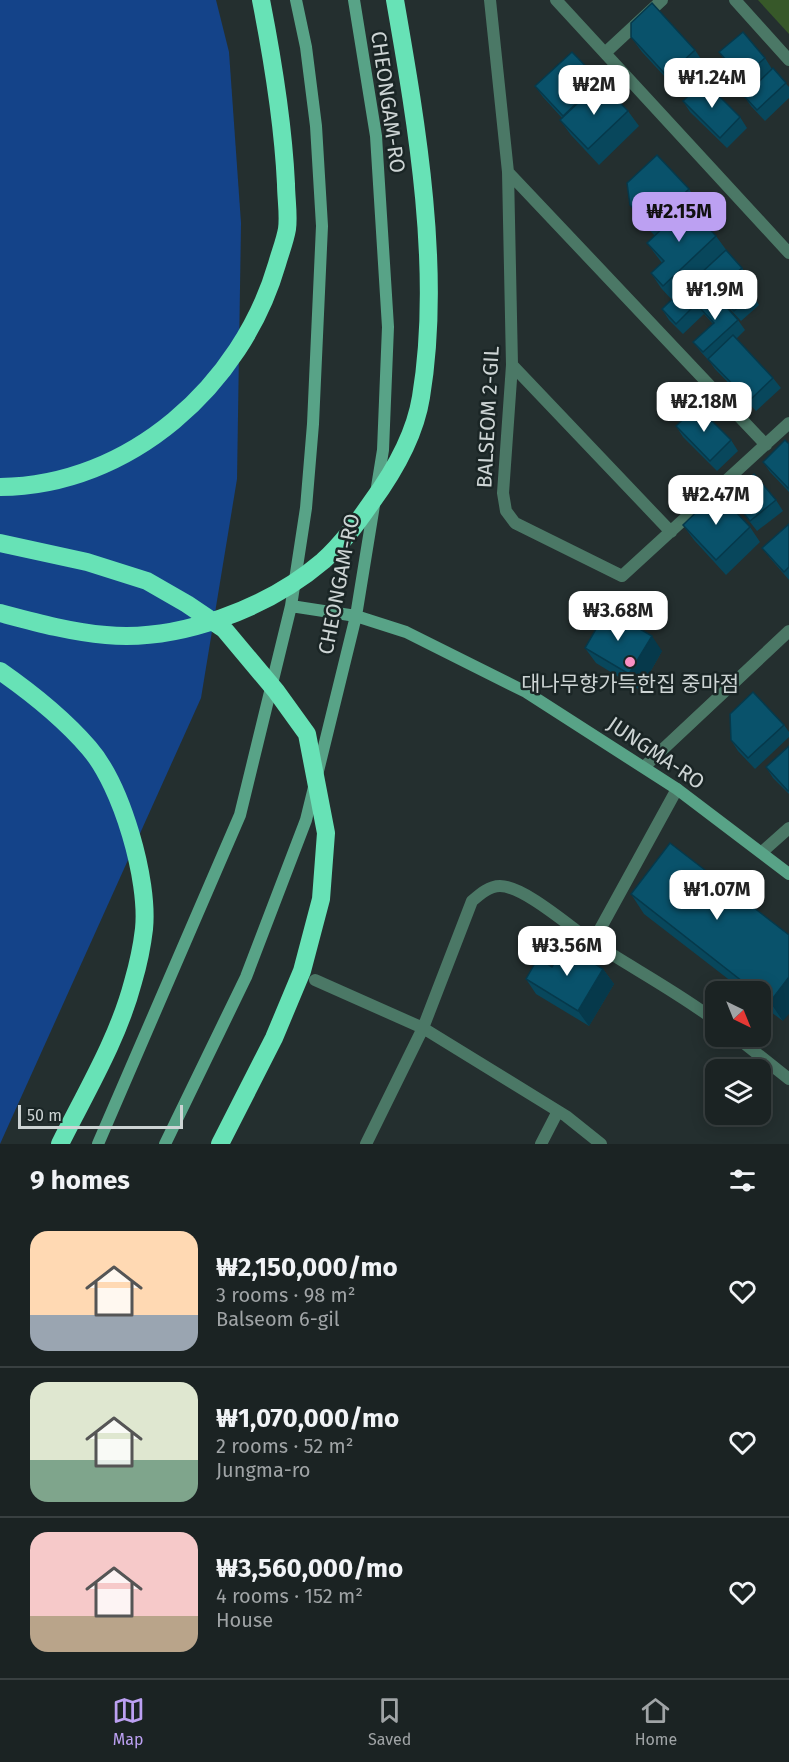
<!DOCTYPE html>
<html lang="en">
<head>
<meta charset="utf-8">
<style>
  :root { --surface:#1b2323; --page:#242b2b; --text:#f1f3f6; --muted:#a0a4a6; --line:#394041; --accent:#bca0f2 }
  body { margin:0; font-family:"Fira Sans","Noto Sans KR",sans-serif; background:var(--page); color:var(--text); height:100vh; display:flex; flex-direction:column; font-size:22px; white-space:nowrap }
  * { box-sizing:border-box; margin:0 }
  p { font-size:20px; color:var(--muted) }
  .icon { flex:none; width:33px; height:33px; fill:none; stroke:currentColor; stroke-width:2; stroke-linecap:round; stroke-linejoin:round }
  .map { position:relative; height:1144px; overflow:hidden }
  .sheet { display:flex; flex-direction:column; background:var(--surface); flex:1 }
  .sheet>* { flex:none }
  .needle { width:39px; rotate:137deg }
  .controls { position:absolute; left:705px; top:981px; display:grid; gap:12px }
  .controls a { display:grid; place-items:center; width:66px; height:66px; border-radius:12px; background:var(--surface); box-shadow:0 3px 15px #0003,0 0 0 2px var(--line); font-size:30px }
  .scale { position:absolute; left:18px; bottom:15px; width:165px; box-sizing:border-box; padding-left:6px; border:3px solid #cdd4d4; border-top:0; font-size:16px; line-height:21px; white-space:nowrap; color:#cdd4d4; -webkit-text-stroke:4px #1a2525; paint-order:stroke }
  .price { position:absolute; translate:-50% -51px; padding:0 14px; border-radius:12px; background:#fff; color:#222; font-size:20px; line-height:39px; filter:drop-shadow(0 2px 3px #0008) }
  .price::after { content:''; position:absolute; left:50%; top:36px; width:18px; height:14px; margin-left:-9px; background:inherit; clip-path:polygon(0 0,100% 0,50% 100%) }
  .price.current { background:var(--accent); color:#111 }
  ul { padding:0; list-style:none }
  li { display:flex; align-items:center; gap:18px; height:150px; padding:0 30px }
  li+li { border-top:2px solid var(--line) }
  li span { display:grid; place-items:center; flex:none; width:168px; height:120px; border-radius:18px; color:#555 }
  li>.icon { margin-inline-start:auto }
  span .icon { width:72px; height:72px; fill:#fffc; stroke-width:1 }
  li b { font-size:26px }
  h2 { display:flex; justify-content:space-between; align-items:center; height:72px; padding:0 30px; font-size:26px }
  .menu { display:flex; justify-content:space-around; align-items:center; height:84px; border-top:2px solid var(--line); background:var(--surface); font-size:16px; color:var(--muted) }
  .menu a { display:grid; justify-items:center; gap:3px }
  .menu .current { color:var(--accent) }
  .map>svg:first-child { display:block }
  .green { fill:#375829 }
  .water { fill:#144389 }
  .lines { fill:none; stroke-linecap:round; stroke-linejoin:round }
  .street { stroke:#4b7866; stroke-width:12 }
  .secondary { stroke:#58a387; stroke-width:12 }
  .highway { stroke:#67e2b6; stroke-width:18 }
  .wall { fill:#08475c }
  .shaded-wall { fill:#06394b }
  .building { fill:#09526b; stroke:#06394b; stroke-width:1.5 }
  .poi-dot { fill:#fb8fc3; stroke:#1a2525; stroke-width:2 }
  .labels { text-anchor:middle; stroke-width:5; stroke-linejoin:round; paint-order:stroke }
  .street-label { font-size:21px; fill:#cdd4d4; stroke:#1a2525 }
  .poi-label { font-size:21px; fill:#cdd4d4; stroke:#1a2525 }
</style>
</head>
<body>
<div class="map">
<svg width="789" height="1144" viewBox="0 0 789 1144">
  <rect width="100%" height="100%" fill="#242f2f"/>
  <path class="green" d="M758 0H789V34Z"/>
  <path class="water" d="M0 0H216L229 52 241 223 237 479 201 698 0 1144Z"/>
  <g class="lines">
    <path class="street" d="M490 0 508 172 512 365 503 493 506 511 515 523 622 576 789 423
      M556 0 789 253
      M735 0 789 60
      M605 53 662 0
      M508 172 766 445
      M512 365 671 532
      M644 767 789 631
      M762 852 789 828
      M593 942 677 789
      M315 980 423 1028 566 1116 601 1144
      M735 1036 789 1079
      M366 1144 423 1028 472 901C480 894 489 886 500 886 524 886 570 927 591 941 632 968 676 991 716 1021
      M541 1144 558 1111"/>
    <path class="secondary" d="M291 606 356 616 406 632 526 692 677 789 789 874
      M98 1144 240 815 291 606 306 508 313 424 322 226 316 126 306 47 296 0
      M165 1144 246 977 306 820 356 616 383 450 388 327 376 136 354 0"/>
    <path class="highway" d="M0 487C130 486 242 385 277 264 280 253 285 241 287 229 289 215 286 198 286 184 283 121 273 61 261 0
      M0 543 87 562 147 581 187 604 224 629 276 691 307 734 326 833 321 899 302 971 274 1038 220 1144
      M0 613C34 622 70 632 106 635 179 642 268 608 323 561 342 544 357 523 371 503 393 473 415 435 421 397 442 271 417 126 395 0
      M0 671C33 694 63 718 89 748 122 786 149 880 144 929 142 946 138 965 133 982 118 1039 86 1092 60 1144"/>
  </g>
  <path class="wall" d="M631 37 695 50 705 65 678 91 642 52Z
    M719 52 765 58 772 69 789 87V98L765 121 751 106 744 96 770 71 749 89 726 62Z
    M535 86 628 111 639 126 599 165 571 135 560 120 562 118 543 97Z
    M683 101 740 117 747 128 727 148 690 112Z
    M689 189 700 205 693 211 716 236 727 251 742 268 749 278 742 284 752 294 759 305 741 321 707 284 701 276 696 281 709 296 738 320 745 330 736 339 773 378 781 388 756 411 715 369 710 362 701 352 693 342 713 324 704 314 683 334 669 320 662 309 672 300 661 288 651 273 662 263 647 243 655 236 640 220 630 205Z
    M676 426 731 440 738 451 717 471 683 437Z
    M789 444V492L770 472 763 462Z
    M729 495 776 500 783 511 757 531Z
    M789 524V580L770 558 762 548Z
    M683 525 750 527 760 542 726 575 694 540Z
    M585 648 662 651 640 690 596 663Z
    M784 725 789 732V737L755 769 738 751 731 740Z
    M789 746V794L773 778 766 767Z
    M670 843 783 1021 760 1004V992H745L644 914 631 894Z
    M603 969 614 984 589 1026 536 994 526 979Z"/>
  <path class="shaded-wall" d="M652 636 662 651 640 690 629 674Z
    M603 969 614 984 589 1026 578 1011Z
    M789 977V1014L783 1021 770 1002Z"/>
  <path class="building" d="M652 3 695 50 667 76 631 37V23Z
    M743 32 765 58 742 78 719 52Z
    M572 52 600 81 563 116 535 86Z
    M773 68 786 83 757 110 744 96Z
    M704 81 740 117 720 138 683 101Z
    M600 82 628 111 588 149 560 120Z
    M657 155 689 189 649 226 630 205 627 183Z
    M687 205 716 236 663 286 651 273 664 261 647 243Z
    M726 250 742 268 734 275 752 294 734 311 700 274Z
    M694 278 707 293 676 324 662 309Z
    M713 292 738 320 703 352 693 342 714 323 698 306Z
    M733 335 773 378 749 401 708 359Z
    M697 406 731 440 710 461 676 426Z
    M785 440 789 444V489L763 462Z
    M754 474 776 500 750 521 729 495Z
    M717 492 750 527 716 560 683 525Z
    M789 524V567L784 572 762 548Z
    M607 610 652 636 629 674 585 648Z
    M753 692 784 725 748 758 731 740 730 714Z
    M789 746V790L788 791 766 767Z
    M670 843 789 935V977L770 1002 760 995V992H756L631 894Z
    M565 945 603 969 578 1011 526 979 538 958 552 967Z"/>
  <circle class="poi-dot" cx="630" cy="662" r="6"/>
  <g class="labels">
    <g class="street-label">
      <text transform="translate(388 102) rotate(82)" y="7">CHEONGAM-RO</text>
      <text transform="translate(488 417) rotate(-87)" y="7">BALSEOM 2-GIL</text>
      <text transform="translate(339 584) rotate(-79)" y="7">CHEONGAM-RO</text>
      <text transform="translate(656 753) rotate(34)" y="7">JUNGMA-RO</text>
    </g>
    <g class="poi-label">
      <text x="630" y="691">대나무향가득한집 중마점</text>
    </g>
  </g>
</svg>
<div class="controls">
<a><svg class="needle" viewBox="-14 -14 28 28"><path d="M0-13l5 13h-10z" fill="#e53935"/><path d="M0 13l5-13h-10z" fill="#a0a4a6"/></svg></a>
<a><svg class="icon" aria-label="layers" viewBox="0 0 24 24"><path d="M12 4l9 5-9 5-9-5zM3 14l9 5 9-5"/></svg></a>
</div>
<div class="scale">50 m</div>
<b class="price" style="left:712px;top:109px">₩1.24M</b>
<b class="price" style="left:594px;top:116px">₩2M</b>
<b class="price current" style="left:679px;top:243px">₩2.15M</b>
<b class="price" style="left:715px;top:321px">₩1.9M</b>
<b class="price" style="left:704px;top:433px">₩2.18M</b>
<b class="price" style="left:716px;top:526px">₩2.47M</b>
<b class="price" style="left:618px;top:642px">₩3.68M</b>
<b class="price" style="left:717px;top:921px">₩1.07M</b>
<b class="price" style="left:567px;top:977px">₩3.56M</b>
</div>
<section class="sheet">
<h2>9 homes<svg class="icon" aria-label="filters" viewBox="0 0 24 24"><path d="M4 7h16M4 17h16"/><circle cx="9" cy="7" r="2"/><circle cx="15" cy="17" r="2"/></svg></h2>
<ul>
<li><span style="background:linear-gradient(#ffd9b3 70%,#9aa5b1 0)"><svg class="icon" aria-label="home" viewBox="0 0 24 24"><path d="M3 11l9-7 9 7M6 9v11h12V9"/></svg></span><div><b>₩2,150,000/mo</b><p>3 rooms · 98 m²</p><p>Balseom 6-gil</p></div><svg class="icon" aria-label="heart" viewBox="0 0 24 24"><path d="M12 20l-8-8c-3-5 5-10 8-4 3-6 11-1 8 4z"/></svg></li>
<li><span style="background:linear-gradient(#dfe7d0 65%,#7fa58c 0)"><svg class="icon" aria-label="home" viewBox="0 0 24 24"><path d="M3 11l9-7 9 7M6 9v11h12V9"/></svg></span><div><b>₩1,070,000/mo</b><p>2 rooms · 52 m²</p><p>Jungma-ro</p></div><svg class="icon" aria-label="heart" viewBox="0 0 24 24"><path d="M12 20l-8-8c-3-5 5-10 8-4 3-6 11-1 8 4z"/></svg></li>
<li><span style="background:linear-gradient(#f6c9c9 70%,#b9a48a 0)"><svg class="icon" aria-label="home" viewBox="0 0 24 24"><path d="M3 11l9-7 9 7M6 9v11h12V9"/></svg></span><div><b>₩3,560,000/mo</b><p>4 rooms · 152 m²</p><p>House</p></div><svg class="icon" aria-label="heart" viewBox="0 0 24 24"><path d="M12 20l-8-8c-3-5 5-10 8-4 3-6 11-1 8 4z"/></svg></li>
</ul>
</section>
<nav class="menu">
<a class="current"><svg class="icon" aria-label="map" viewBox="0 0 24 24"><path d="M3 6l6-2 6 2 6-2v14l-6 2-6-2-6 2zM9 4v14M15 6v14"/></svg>Map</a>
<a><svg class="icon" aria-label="saved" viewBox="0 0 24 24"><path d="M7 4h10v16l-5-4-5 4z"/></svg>Saved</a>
<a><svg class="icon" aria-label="home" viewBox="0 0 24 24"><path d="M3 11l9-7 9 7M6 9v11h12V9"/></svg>Home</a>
</nav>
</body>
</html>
